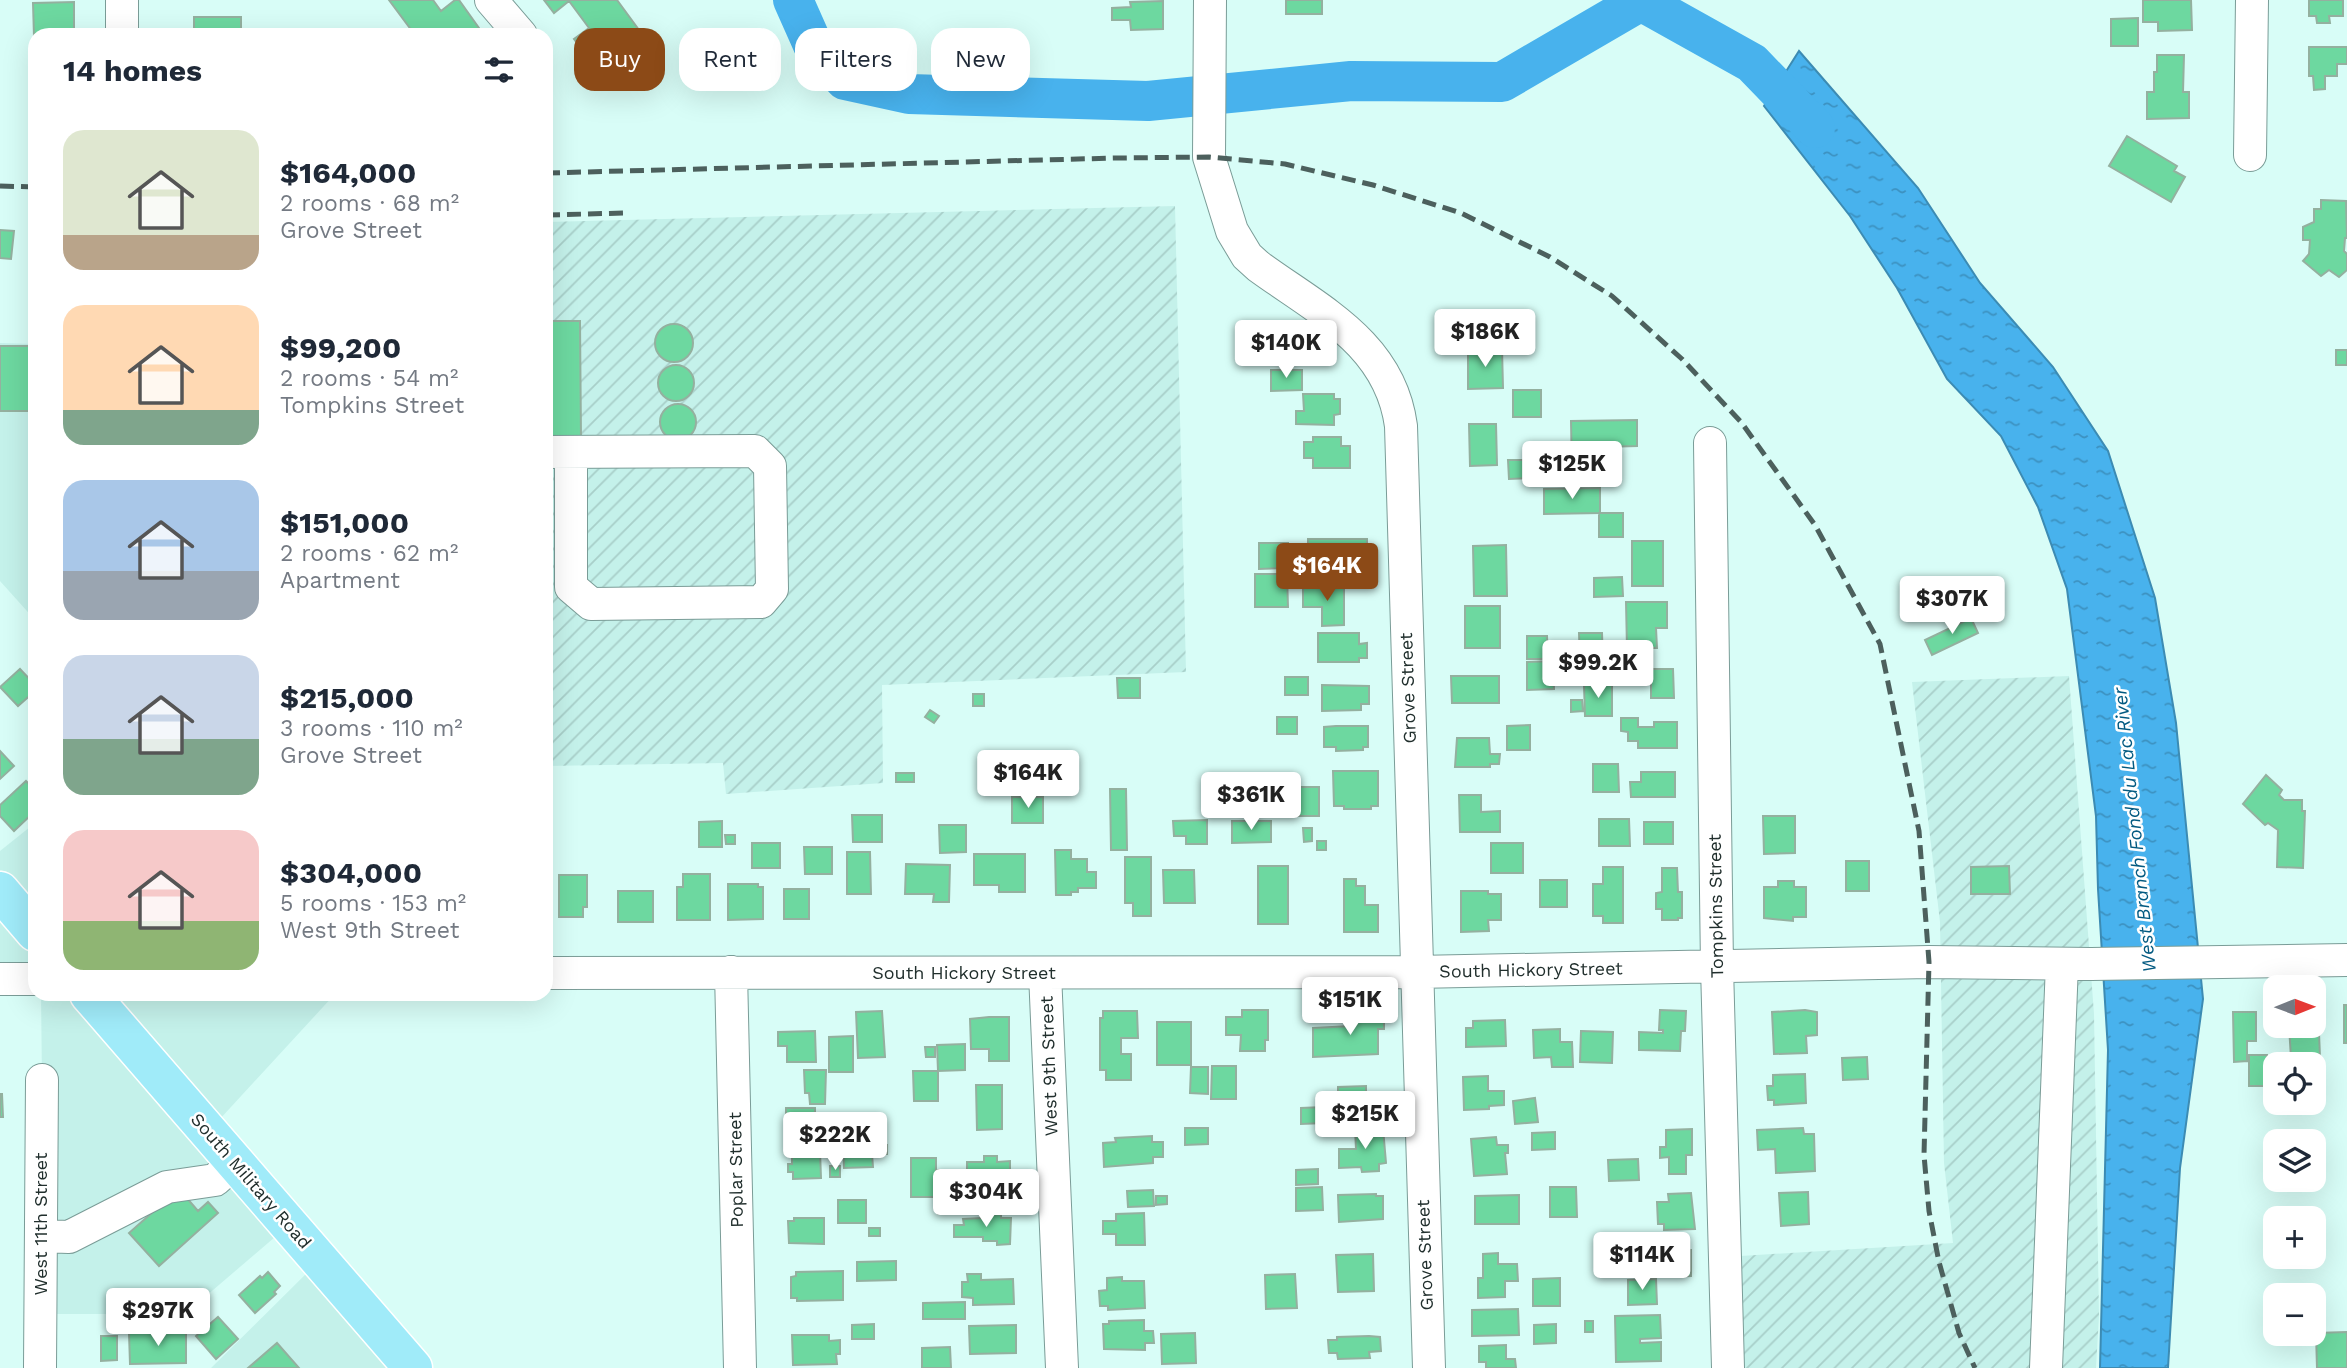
<!DOCTYPE html>
<html lang="en">
<head>
<meta charset="utf-8">
<style>
  :root { --surface:#fff; --page:#f2f2f3; --text:#1f2937; --muted:#747a83; --accent:#8c4a17 }
  body { margin:0; font-family:"Work Sans",sans-serif; background:var(--page); color:var(--text); height:100vh; display:flex; flex-direction:column; font-size:26px; white-space:nowrap }
  * { box-sizing:border-box; margin:0 }
  p { font-size:23px; color:var(--muted) }
  .icon { flex:none; width:38px; height:38px; fill:none; stroke:currentColor; stroke-width:2; stroke-linecap:round; stroke-linejoin:round }
  .map { position:relative; flex:1; overflow:hidden }
  .panel { position:absolute; left:28px; top:28px; width:525px; height:973px; display:flex; flex-direction:column; background:var(--surface); border-radius:21px; box-shadow:0 7px 28px #0002 }
  .panel>* { flex:none }
  .guide { position:absolute; left:574px; top:28px; width:665px; height:63px; display:flex; gap:14px }
  .needle { width:46px; rotate:89deg }
  .fabs { position:absolute; left:2263px; top:975px; display:grid; gap:14px }
  .fabs a { display:grid; place-items:center; width:63px; height:63px; border-radius:14px; background:var(--surface); box-shadow:0 7px 28px #0002; font-size:35px }
  .price { position:absolute; translate:-50% -60px; padding:0 16px; border-radius:7px; background:#fff; color:#222; font-size:23px; line-height:46px; filter:drop-shadow(0 2px 4px #0008) }
  .price::after { content:''; position:absolute; left:50%; top:42px; width:21px; height:16px; margin-left:-10px; background:inherit; clip-path:polygon(0 0,100% 0,50% 100%) }
  .price.selected { background:var(--accent); color:#fff }
  ul { padding:0; list-style:none }
  li { display:flex; align-items:center; gap:21px; height:175px; padding:0 35px }
  li span { display:grid; place-items:center; flex:none; width:196px; height:140px; border-radius:21px; color:#555 }
  li>.icon { margin-inline-start:auto }
  span .icon { width:84px; height:84px; fill:#fffc; stroke-width:1 }
  li b { font-size:30px }
  h2 { display:flex; justify-content:space-between; align-items:center; height:84px; padding:0 35px; font-size:30px }
  .pill { padding:0 24px; border-radius:21px; background:var(--surface); box-shadow:0 7px 28px #0002; font-size:24px; line-height:63px }
  .pill.selected { background:var(--accent); color:#fff }
  .map>svg:first-child { display:block }
  .built { fill:#c4f1ea }
  .industrial { fill:url(#industrial-furrows) }
  .water { fill:url(#water-ripples); stroke:#3c8bb3; stroke-width:2 }
  .lines { fill:none; stroke-linecap:round; stroke-linejoin:round }
  .river { stroke:#48b2ed; stroke-width:40 }
  .building { fill:#6dd8a0; stroke:#94b09f; stroke-width:2 }
  .minor-casing { stroke:#7a9c97; stroke-width:34 }
  .major-casing { stroke:#fff; stroke-width:41 }
  .minor { stroke:#fff; stroke-width:32 }
  .major { stroke:#a0ebf9; stroke-width:38 }
  .rail { stroke:#4c605d; stroke-width:5; stroke-dasharray:14 7; stroke-linecap:butt }
  .labels { text-anchor:middle; stroke-width:5; stroke-linejoin:round; paint-order:stroke }
  .street-label { font-size:18px; fill:#212f2d; stroke:#fff }
  .water-label { font-size:19px; font-style:italic; fill:#035a81; stroke:#fff }
</style>
</head>
<body>
<div class="map">
<svg width="2347" height="1368" viewBox="0 0 2347 1368">
  <defs>
    <pattern id="industrial-furrows" width="10" height="10" patternUnits="userSpaceOnUse" patternTransform="scale(1.75)"><rect width="10" height="10" fill="#c4f1ea"/><path d="M-1 1l2-2M0 10L10 0M9 11l2-2" fill="none" stroke="#a8cfc9"/></pattern>
    <pattern id="water-ripples" width="26" height="14" patternUnits="userSpaceOnUse" patternTransform="scale(1.75)"><rect width="26" height="14" fill="#48b2ed"/><path d="M2 4q2-2 4 0t4 0M15 11q2-2 4 0t4 0" fill="none" stroke="#3c91c0"/></pattern>
  </defs>
  <rect width="100%" height="100%" fill="#d8fdf7"/>
  <path class="built" d="M0 343 35 344V620L0 581Z
    M35 823V979H0V851Z
    M41 994H335L208 1132 289 1225 185 1314H41L42 1080Z
    M320 1260 413 1368H211Z"/>
  <path class="industrial" d="M1175 206 1186 672 882 685 883 783 726 794 723 763 546 766V222Z
    M2069 676 2094 1014 2099 1316 2096 1368H1728L1725 1257 1953 1243 1944 1163 1940 922 1912 682Z"/>
  <path class="water" d="M1799 51 1918 188 1980 283 2053 367 2108 451 2155 598 2176 723 2203 999 2180 1168 2168 1368H2100L2108 1050 2098 889 2096 816 2067 589 2038 507 2001 436 1947 379 1897 288 1850 216 1764 106Z"/>
  <g class="lines">
    <path class="river" d="M793 0 813 45 845 80 909 94 1148 101 1351 81 1502 82 1641 1 1752 63 1815 128"/>
  </g>
  <path class="building" d="M389 0H433L441 11 455 0H459L479 28 470 35H415Z
    M544 0H617L661 60 630 84 620 70 605 81 574 39 589 28 569 1 554 13Z
    M1286 0H1322V14H1286Z
    M2143 0H2191L2192 30 2158 31V22H2143Z
    M2309 0H2343V16H2329L2330 23H2317L2316 16H2309Z
    M1163 1V29L1131 30 1130 20H1112V8L1131 7 1130 2Z
    M74 2V29H80V35H35V70L33 3Z
    M194 17H241V35H194Z
    M2138 18V46H2111V19Z
    M2309 47H2347V64H2337V76H2325V89L2314 90 2313 76H2309Z
    M2157 55H2184L2183 92H2189V118L2147 119V92H2154V72H2157Z
    M2127 136 2177 166 2174 171 2185 177 2171 202 2109 166Z
    M2321 200 2346 201 2347 238H2345L2344 251 2347 254V270L2339 277 2329 270 2321 276 2303 261 2309 254 2310 240H2303V227L2314 222V209H2321Z
    M550 225V280H546V226Z
    M0 230 14 231 11 259 0 258Z
    M29 260H35V293H30Z
    M546 321H580L581 439H546Z
    M655 343a19 19 0 1 1 38 0a19 19 0 1 1-38 0Z
    M0 346H35V411H0Z
    M1468 349H1502L1503 388 1468 389Z
    M2336 350H2347V365H2336Z
    M658 383a18 18 0 1 1 36 0a18 18 0 1 1-36 0Z
    M1271 370H1302V390L1271 391Z
    M1513 390H1541V417H1513Z
    M1303 394H1334V399H1340V414L1334 415V425L1296 424V411H1304Z
    M660 422a18 18 0 1 1 36 0a18 18 0 1 1-36 0Z
    M1637 420V446L1602 447 1603 472 1572 473 1571 421Z
    M1469 424H1496L1497 465 1470 466Z
    M1313 437H1341V446H1350V468H1313V458H1304V442H1313Z
    M1508 460H1532L1533 478 1509 479Z
    M1600 488V513L1544 514V489Z
    M1599 513H1623V537H1599Z
    M1308 539H1367V560L1308 561Z
    M1632 541H1663V586H1632Z
    M1259 543H1288V568L1259 569Z
    M1506 545 1507 596H1474L1473 546Z
    M1255 574H1287L1288 607H1255Z
    M1622 577 1623 596 1594 597V578Z
    M1303 586H1344V625L1322 626V607H1303Z
    M1626 602H1667V628H1656L1657 648H1627Z
    M1465 606H1500V648H1465Z
    M1971 618 1978 633 1932 655 1925 640Z
    M1318 633H1359V644L1367 643V658H1359V662H1318Z
    M1579 633H1602L1603 663H1580Z
    M1527 636H1547L1548 659H1527Z
    M1553 661 1554 689 1527 690V662Z
    M20 669 35 685V691L18 706 0 687Z
    M1651 669H1673L1674 698H1651Z
    M1451 676H1499V703H1452Z
    M1285 677H1308V695H1285Z
    M1117 678H1140V698H1118Z
    M1322 685 1369 686V704H1361V710L1322 711Z
    M1584 685H1612V716H1585Z
    M973 694H984V706H973Z
    M1571 700H1582L1583 711 1571 712Z
    M930 710 939 716 934 723 925 717Z
    M1277 717H1297V734H1277Z
    M1621 718H1638V727H1654V722H1677V748H1638V741H1628V732L1621 731Z
    M1530 725V750H1507V726Z
    M1336 726H1368V747H1363V750L1336 751V747H1324V727Z
    M1457 738H1489L1490 754H1500L1499 764H1490V767H1455Z
    M0 751 14 766 0 779Z
    M1593 764H1618L1619 792H1593Z
    M1333 771H1378V806H1371V809H1344V806H1334Z
    M1641 772H1675V797H1631L1630 782H1641Z
    M896 773H914V782H896Z
    M2266 775 2282 790 2279 795 2284 800H2302V811H2305L2303 868 2277 867 2278 830 2268 823 2265 825 2243 804Z
    M26 781 31 786 35 782V811L14 831 0 816V805Z
    M1293 787H1319V816H1293Z
    M1110 789H1126L1127 850H1111Z
    M1459 795H1481V812L1500 811V832H1460Z
    M1012 797H1043V823H1012Z
    M852 815H882V842H853Z
    M1763 816H1795V853L1764 854Z
    M1599 819H1629L1630 846H1599Z
    M1207 820V844H1186V836H1174L1173 821Z
    M722 821V847H699V822Z
    M1232 821H1271V842L1232 843Z
    M1644 822H1673V844H1644Z
    M939 825H966V852L940 853Z
    M1303 828H1312V841L1304 842Z
    M725 835H735V844H726Z
    M1317 841H1326V850H1317Z
    M752 843H780V868H752Z
    M1491 843H1523V873H1491Z
    M804 847H832V874H805Z
    M1055 850H1071V859H1087V872H1096V888H1078V892H1071V895H1056Z
    M847 852H870L871 894H847Z
    M974 854H1025V892H999V885H974Z
    M1125 857H1151V916H1133V903H1125Z
    M1846 861H1869V891H1846Z
    M906 864 950 865 949 902H933L934 894H905Z
    M1258 866H1288V924H1258Z
    M2009 866 2010 894H1971V867Z
    M1603 867H1623V923H1603V916H1593V884H1603Z
    M1662 868H1677L1678 892H1682V918H1678V920H1662V909H1656V893L1662 892Z
    M1163 870H1194L1195 903H1164Z
    M683 874H710V920H677V887H683Z
    M559 875H587V907H583V917H559Z
    M1344 879H1356V886H1365V905H1378V932H1344Z
    M1540 880H1567V907H1540Z
    M1778 881H1794V887H1806V917H1793V921L1764 918V887H1778Z
    M728 884H758V887H763V919L728 920Z
    M784 889H809V919H784Z
    M618 891H653V922H618Z
    M1461 891H1488V894H1501V920H1488L1489 931 1461 932Z
    M2344 1005H2347V1043H2344Z
    M1242 1010H1268V1040H1265V1051H1240L1241 1035H1226V1017H1242Z
    M1660 1010 1686 1011 1685 1031H1681L1680 1051 1639 1050V1032L1663 1033V1030H1659Z
    M1805 1010 1817 1012V1035L1806 1036 1807 1053 1774 1054 1772 1012Z
    M882 1011 885 1057 858 1058 856 1012Z
    M1103 1011H1137L1138 1038H1121V1054H1131V1080H1106V1070H1100V1018H1103Z
    M2314 1011 2315 1033H2319L2320 1057 2291 1058 2289 1026H2314Z
    M1384 1012V1029H1378V1054L1313 1057V1028L1352 1026 1351 1013Z
    M2233 1012H2256V1041H2247V1061L2234 1062Z
    M989 1017H1009V1061H989V1049H971L970 1019Z
    M1505 1020 1506 1046 1466 1047V1028H1473V1021Z
    M1157 1022H1191V1065H1157Z
    M1560 1029V1042H1572L1573 1067H1552L1551 1057 1534 1058 1533 1030Z
    M815 1031 816 1062H787V1046H778V1032Z
    M1581 1031 1613 1032 1612 1063 1580 1062Z
    M853 1036V1072H829V1037Z
    M965 1044V1070L938 1071 937 1045Z
    M925 1047H935V1057H926Z
    M2249 1055H2267L2268 1086H2249Z
    M2271 1055H2286V1064H2275V1080H2271Z
    M1867 1057 1868 1079 1843 1080 1842 1058Z
    M1212 1066H1236V1099H1211Z
    M1191 1067H1208V1094L1190 1093Z
    M804 1070H826L825 1104H810L809 1093H805Z
    M913 1071H938V1101H914Z
    M1805 1074 1806 1103 1774 1105V1100H1768L1767 1086H1773V1075Z
    M1488 1076V1091H1504V1105L1489 1106V1109L1464 1110 1463 1077Z
    M976 1085H1002V1129L977 1130Z
    M1366 1086V1092H1373L1374 1100H1381L1382 1114 1352 1115 1351 1107H1338V1087Z
    M0 1094H2L3 1117H0Z
    M1535 1098 1538 1122 1515 1124 1513 1101Z
    M1324 1107V1123L1301 1124V1108Z
    M786 1108H815V1135L786 1136Z
    M1185 1128H1208V1144L1185 1145Z
    M1383 1128 1386 1163 1379 1164V1171L1362 1172 1361 1167 1339 1168V1149H1356L1355 1129Z
    M1803 1128 1804 1134H1814L1815 1171 1776 1173 1775 1149 1758 1150 1757 1130Z
    M1692 1129V1155H1686V1174H1669V1157L1660 1158V1147H1666V1130Z
    M1555 1132V1149L1532 1150V1133Z
    M1152 1136V1142H1163V1157H1153V1163L1104 1167 1103 1143 1116 1142 1115 1138Z
    M1496 1137 1497 1145H1508V1153H1505L1507 1174 1474 1176 1471 1139Z
    M872 1138V1145H887V1154H872L873 1167 844 1168 843 1139Z
    M792 1151H820L821 1178 793 1179V1172H788V1164H792Z
    M984 1156H997V1162L1010 1161V1182L967 1183V1162H984Z
    M911 1158H936V1170H939V1197H911Z
    M1638 1159 1639 1180 1609 1181 1608 1160Z
    M830 1166H840V1177H830Z
    M1318 1169V1184L1296 1185V1170Z
    M1322 1187 1323 1210 1296 1211V1188Z
    M1550 1187H1576L1577 1217H1550Z
    M179 1189 198 1211 208 1202 218 1213 159 1266 129 1233Z
    M1153 1190 1154 1206 1128 1207 1127 1191Z
    M1808 1192 1809 1224 1781 1226 1779 1193Z
    M1691 1193 1695 1229 1664 1230V1224H1658L1657 1202H1669L1668 1194Z
    M1376 1194V1196H1383V1219L1339 1222 1338 1195Z
    M1519 1195V1224H1475V1196Z
    M1156 1196H1167V1204L1156 1205Z
    M964 1199V1213L938 1214V1200Z
    M838 1200H866V1223H838Z
    M1144 1213 1145 1245H1116V1234H1103V1221H1116V1214Z
    M1001 1214V1218H1011L1010 1244 997 1245V1241H983V1237H954V1225H964L963 1219 983 1218V1215Z
    M794 1218H824V1244L789 1243 788 1221H794Z
    M869 1228H880V1236H869Z
    M1691 1250V1276L1663 1277 1662 1271H1647V1254Z
    M1498 1253V1264H1517L1518 1281H1505V1297L1478 1298V1278H1483V1254Z
    M1373 1254 1374 1291 1338 1292 1336 1255Z
    M896 1261V1280L857 1281V1262Z
    M843 1271V1300L797 1301V1298H791V1277L796 1276V1272Z
    M268 1272 280 1286 274 1292 276 1294 255 1313 239 1295 260 1276 262 1278Z
    M967 1274H981V1280L1013 1279 1014 1304 973 1305V1298L962 1297V1282H968Z
    M1295 1274 1297 1308 1266 1309 1265 1275Z
    M1122 1277V1281H1144L1145 1308 1108 1310V1306H1100L1099 1291 1107 1290V1278Z
    M1560 1278V1306H1533V1279Z
    M1656 1279 1657 1304 1628 1305V1280Z
    M965 1302V1319H923V1303Z
    M1518 1309 1519 1335 1472 1336V1310Z
    M1660 1315 1661 1338 1640 1339V1343L1661 1342V1361L1616 1362 1615 1316Z
    M218 1317 238 1339 216 1359 196 1336Z
    M1144 1320V1331H1153L1154 1343H1145V1350L1104 1349 1103 1324H1109V1321Z
    M1585 1321H1593V1332H1585Z
    M874 1324V1339H852V1325Z
    M1556 1324V1343L1534 1344V1325Z
    M1016 1325V1353L970 1354 969 1326Z
    M186 1332V1363L130 1364 129 1333Z
    M2347 1332V1368H2317L2316 1333Z
    M1195 1333 1196 1363 1162 1364 1161 1334Z
    M792 1335H829V1341L840 1340V1354H836L837 1364 793 1365Z
    M101 1336H117V1360L101 1361Z
    M1369 1336 1380 1337 1381 1351 1369 1352 1370 1358 1338 1359 1337 1353H1329L1328 1340H1337V1337Z
    M277 1343 299 1368H248Z
    M1506 1345V1359H1515L1516 1368H1486V1362H1479V1346Z
    M950 1347 951 1368H922V1348Z"/>
  <g class="lines">
    <g class="minor-casing">
      <path id="minor" d="M491 0 521 35
        M1210 0 1209 157 1232 231 1247 256 1258 266C1318 310 1390 343 1401 426L1429 1368
        M122 35V0
        M2250 155 2252 0
        M1710 443 1717 967 1728 1368
        M546 452 755 451 770 466 772 589 761 602 591 604 571 587V452
        M731 972 740 1368
        M546 973 1416 972 1929 962 2091 964 2347 960
        M1045 973 1062 1368
        M0 979H35
        M41 1236 69 1237 167 1187 215 1180 235 1162
        M40 1368 42 1080
        M2046 1368 2062 964"/>
    </g>
    <g class="major-casing">
      <path id="major" d="M0 891 35 932
        M89 994 413 1368"/>
    </g>
    <use href="#minor" class="minor"/>
    <use href="#major" class="major"/>
    <path class="rail" d="M546 173 1117 158 1209 157 1285 164 1373 185 1461 213 1550 257 1612 296 1682 359 1741 422 1815 525 1880 644 1919 831 1929 962 1924 1155 1929 1211 1939 1262 1959 1333 1975 1368
      M0 186 35 187
      M546 215 626 213"/>
  </g>
  <g class="labels">
    <g class="street-label">
      <text transform="translate(1408 688) rotate(-92)" y="6">Grove Street</text>
      <text transform="translate(1716 906) rotate(-91)" y="6">Tompkins Street</text>
      <text transform="translate(1531 970) rotate(-1)" y="6">South Hickory Street</text>
      <text x="964" y="979">South Hickory Street</text>
      <text transform="translate(1049 1066) rotate(-92)" y="6">West 9th Street</text>
      <text transform="translate(736 1170) rotate(-91)" y="6">Poplar Street</text>
      <text transform="translate(251 1181) rotate(49)" y="6">South Military Road</text>
      <text transform="translate(41 1224) rotate(-90)" y="6">West 11th Street</text>
      <text transform="translate(1425 1255) rotate(-92)" y="6">Grove Street</text>
    </g>
    <g class="water-label">
      <text transform="translate(2134 830) rotate(-96)" y="7">West Branch Fond du Lac River</text>
    </g>
  </g>
</svg>
<div class="fabs">
<a><svg class="needle" viewBox="-14 -14 28 28"><path d="M0-13l5 13h-10z" fill="#e53935"/><path d="M0 13l5-13h-10z" fill="#747a83"/></svg></a>
<a><svg class="icon" aria-label="locate" viewBox="0 0 24 24"><circle cx="12" cy="12" r="6"/><path d="M12 2v4M12 18v4M2 12h4M18 12h4"/></svg></a>
<a><svg class="icon" aria-label="layers" viewBox="0 0 24 24"><path d="M12 4l9 5-9 5-9-5zM3 14l9 5 9-5"/></svg></a>
<a>+</a>
<a>−</a>
</div>
<b class="price" style="left:1485px;top:369px">$186K</b>
<b class="price" style="left:1286px;top:380px">$140K</b>
<b class="price" style="left:1572px;top:501px">$125K</b>
<b class="price selected" style="left:1327px;top:603px">$164K</b>
<b class="price" style="left:1952px;top:636px">$307K</b>
<b class="price" style="left:1598px;top:700px">$99.2K</b>
<b class="price" style="left:1028px;top:810px">$164K</b>
<b class="price" style="left:1251px;top:832px">$361K</b>
<b class="price" style="left:1350px;top:1037px">$151K</b>
<b class="price" style="left:1365px;top:1151px">$215K</b>
<b class="price" style="left:835px;top:1172px">$222K</b>
<b class="price" style="left:986px;top:1229px">$304K</b>
<b class="price" style="left:1642px;top:1292px">$114K</b>
<b class="price" style="left:158px;top:1348px">$297K</b>
<div class="guide">
<a class="pill selected">Buy</a>
<a class="pill">Rent</a>
<a class="pill">Filters</a>
<a class="pill">New</a>
</div>
<section class="panel">
<h2>14 homes<svg class="icon" aria-label="filters" viewBox="0 0 24 24"><path d="M4 7h16M4 17h16"/><circle cx="9" cy="7" r="2"/><circle cx="15" cy="17" r="2"/></svg></h2>
<ul>
<li><span style="background:linear-gradient(#dfe7d0 75%,#b9a48a 0)"><svg class="icon" aria-label="home" viewBox="0 0 24 24"><path d="M3 11l9-7 9 7M6 9v11h12V9"/></svg></span><div><b>$164,000</b><p>2 rooms · 68 m²</p><p>Grove Street</p></div></li>
<li><span style="background:linear-gradient(#ffd9b3 75%,#7fa58c 0)"><svg class="icon" aria-label="home" viewBox="0 0 24 24"><path d="M3 11l9-7 9 7M6 9v11h12V9"/></svg></span><div><b>$99,200</b><p>2 rooms · 54 m²</p><p>Tompkins Street</p></div></li>
<li><span style="background:linear-gradient(#a9c7e8 65%,#9aa5b1 0)"><svg class="icon" aria-label="home" viewBox="0 0 24 24"><path d="M3 11l9-7 9 7M6 9v11h12V9"/></svg></span><div><b>$151,000</b><p>2 rooms · 62 m²</p><p>Apartment</p></div></li>
<li><span style="background:linear-gradient(#c9d6e8 60%,#7fa58c 0)"><svg class="icon" aria-label="home" viewBox="0 0 24 24"><path d="M3 11l9-7 9 7M6 9v11h12V9"/></svg></span><div><b>$215,000</b><p>3 rooms · 110 m²</p><p>Grove Street</p></div></li>
<li><span style="background:linear-gradient(#f6c9c9 65%,#8fb573 0)"><svg class="icon" aria-label="home" viewBox="0 0 24 24"><path d="M3 11l9-7 9 7M6 9v11h12V9"/></svg></span><div><b>$304,000</b><p>5 rooms · 153 m²</p><p>West 9th Street</p></div></li>
</ul>
</section>
</div>
</body>
</html>
